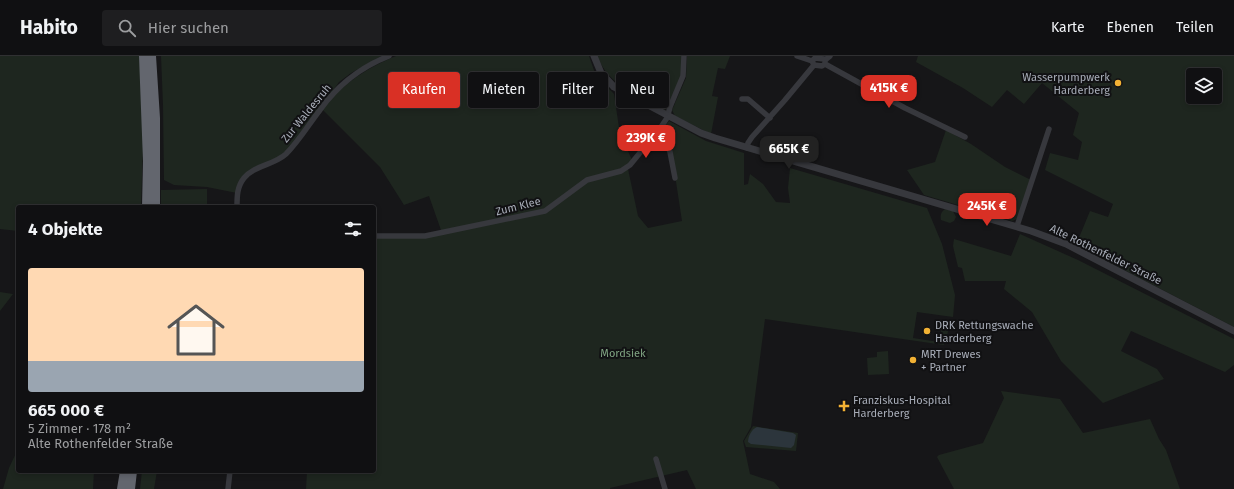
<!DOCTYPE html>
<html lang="de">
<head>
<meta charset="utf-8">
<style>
  :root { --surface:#101012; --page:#1e1e20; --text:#f1f3f6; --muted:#9c9d9f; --line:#303032; --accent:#d93025 }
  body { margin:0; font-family:"Fira Sans",sans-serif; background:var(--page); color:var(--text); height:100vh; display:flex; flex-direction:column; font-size:15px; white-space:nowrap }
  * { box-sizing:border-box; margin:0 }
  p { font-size:13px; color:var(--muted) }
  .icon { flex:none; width:22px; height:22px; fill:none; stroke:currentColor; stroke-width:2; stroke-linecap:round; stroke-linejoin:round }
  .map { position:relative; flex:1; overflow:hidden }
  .drawer { position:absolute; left:16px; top:149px; width:360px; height:268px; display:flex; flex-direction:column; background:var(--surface); border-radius:4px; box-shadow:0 2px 6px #0003,0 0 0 1px var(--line) }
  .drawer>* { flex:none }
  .guide { position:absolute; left:388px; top:16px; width:380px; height:36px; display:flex; gap:8px }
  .fabs { position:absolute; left:1186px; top:12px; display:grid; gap:8px }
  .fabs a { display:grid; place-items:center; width:36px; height:36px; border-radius:4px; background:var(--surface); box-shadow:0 2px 6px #0003,0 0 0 1px var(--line); font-size:20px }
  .price { position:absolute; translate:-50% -34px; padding:0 9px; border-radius:8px; background:var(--accent); color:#fff; font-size:13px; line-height:26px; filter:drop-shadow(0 1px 2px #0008) }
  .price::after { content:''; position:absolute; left:50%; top:24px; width:12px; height:9px; margin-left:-6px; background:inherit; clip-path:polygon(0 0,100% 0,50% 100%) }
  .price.selected { background:#222; color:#fff }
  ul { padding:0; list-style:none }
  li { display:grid; align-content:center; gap:8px; height:212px; padding:0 12px }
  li+li { border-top:1px solid var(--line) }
  li span { display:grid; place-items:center; height:124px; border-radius:4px; color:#555 }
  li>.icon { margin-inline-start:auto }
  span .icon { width:72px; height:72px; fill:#fffc; stroke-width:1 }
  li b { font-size:17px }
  h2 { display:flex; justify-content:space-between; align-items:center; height:48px; padding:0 12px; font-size:17px }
  .chip { padding:0 14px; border-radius:4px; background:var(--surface); box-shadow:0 2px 6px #0003,0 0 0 1px var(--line); font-size:14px; line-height:36px }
  .chip.selected { background:var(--accent); color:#fff }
  header { display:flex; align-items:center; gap:24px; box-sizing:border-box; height:56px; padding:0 20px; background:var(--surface); border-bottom:1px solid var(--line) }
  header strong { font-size:19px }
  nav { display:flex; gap:22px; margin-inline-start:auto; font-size:14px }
  .search { width:280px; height:36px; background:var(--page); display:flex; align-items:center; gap:10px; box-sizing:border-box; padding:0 14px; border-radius:4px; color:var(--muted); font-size:15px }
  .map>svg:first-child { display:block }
  .green { fill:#1e261f; fill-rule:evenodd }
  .water { fill:#2c353c }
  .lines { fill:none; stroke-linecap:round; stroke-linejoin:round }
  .minor { stroke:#37383d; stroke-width:5.5 }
  .tertiary { stroke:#37383d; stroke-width:7 }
  .motorway { stroke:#63666e; stroke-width:10 }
  .poi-dot { fill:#f2b134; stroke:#111113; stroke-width:1.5 }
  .labels { text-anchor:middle; stroke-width:4; stroke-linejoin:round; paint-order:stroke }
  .poi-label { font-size:11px; fill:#a8adb8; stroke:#111113; text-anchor:start }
  .street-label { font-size:11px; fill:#a8adb8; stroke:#111113 }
  .park-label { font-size:11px; fill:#7fa381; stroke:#111113 }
</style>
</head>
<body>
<header>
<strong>Habito</strong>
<div class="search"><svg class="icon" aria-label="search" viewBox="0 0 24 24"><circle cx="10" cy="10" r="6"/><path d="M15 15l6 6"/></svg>Hier suchen</div>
<nav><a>Karte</a><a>Ebenen</a><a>Teilen</a></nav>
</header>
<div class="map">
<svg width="1234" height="433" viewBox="0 0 1234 433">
  <rect width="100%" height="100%" fill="#161618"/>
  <path class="green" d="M0 0H139L144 58 141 151H18V175L0 173Z
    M161 0H382L351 17 339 26 323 49C348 26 364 13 396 0H589L596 20 614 38 620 78 632 104 628 113 638 160 648 172 682 165 671 93 664 71 669 65 706 85 744 97V129L748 128 750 118 763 128 776 146 790 147 788 132 790 112 927 152 942 188 955 239 953 261 917 256 913 282 939 286 942 270 945 268 950 269 944 289 765 263 751 371 743 385 750 418 774 426 780 433H696L687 414 610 432V433H306L307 415H374V180L442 177 429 140 404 149 380 111 323 54 285 99 245 120 237 137 207 131 174 129 164 124 163 49Z
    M597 0H684L683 20 665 54C638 40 609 30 597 0Z
    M687 0H730L725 13 718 12 712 40 718 41 711 78 675 60 672 54 686 22Z
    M918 0H1234V271L1076 189 1090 155 1108 161 1113 148 1045 114 1050 97 1078 104 1082 86 1073 79 1079 57 1042 27 1024 48 1007 34 992 51 963 32 916 6ZM1193 19H1215V41H1193Z
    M946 74 971 88 1005 111 1031 124 1017 163 1012 165 924 139 907 114 935 106Z
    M207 133V151H161V134Z
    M945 153 953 155 956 161 954 165 950 167 941 164C940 159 941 156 945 153Z
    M1020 178 1078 204 1234 283V309L1225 316 1131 275 1121 295 1157 313 1164 323 1103 347 1061 305 1032 256 1004 233 1006 225H965L962 212 958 211 953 190 954 183 1011 200Z
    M0 236 13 238 0 255Z
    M888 295 889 318 868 319 867 302 877 301V296Z
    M1001 335 1060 343 1083 377 1150 363 1159 383 1166 394 1180 433H954L937 401 939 399 983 387 1004 342Z
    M753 370 798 377 796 395 746 391 744 385Z
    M18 393V415H94L93 433H3L9 412Z
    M142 415H157L154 433H140Z"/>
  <path class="water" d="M757 371 793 377 796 379 794 389 791 392 751 388 748 386C748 380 752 373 757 371Z"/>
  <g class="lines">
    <path class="minor" d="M797 0 812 5
      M815 2 824 3 825 5V8L822 10 814 9 812 5Z
      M825 4 830 0
      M825 8 905 52 965 81
      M742 43H748L770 62
      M661 71 670 96 675 122
      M747 92 748 87 752 81 785 44 814 9
      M237 151C237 140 237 131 244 122 253 110 274 109 286 98 299 85 309 68 320 54 337 30 361 11 389 0
      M1017 170 1049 73
      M374 180H425L545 155 587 124 621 115 630 109 661 71 667 62 670 51 683 20 684 0
      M656 403 665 433
      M228 433 230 415"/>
    <path class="tertiary" d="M594 0 601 17 614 31 701 77 715 82 1031 175 1066 188 1234 275"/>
    <path class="motorway" d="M144 0 148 105 147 151
      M151 0 155 62V151
      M122 433 125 415
      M130 433 132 415"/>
  </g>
  <g class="poi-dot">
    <circle cx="1118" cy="27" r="4"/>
    <circle cx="927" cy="275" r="4"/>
    <circle cx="913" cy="304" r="4"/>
    <path d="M842 344h4v4h4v4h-4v4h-4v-4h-4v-4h4z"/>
  </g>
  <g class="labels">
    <g class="poi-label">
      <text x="1110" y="25" text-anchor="end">Wasserpumpwerk<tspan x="1110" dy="13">Harderberg</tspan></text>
      <text x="935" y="273">DRK Rettungswache<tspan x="935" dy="13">Harderberg</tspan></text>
      <text x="921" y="302">MRT Drewes<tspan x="921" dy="13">+ Partner</tspan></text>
      <text x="853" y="348">Franziskus-Hospital<tspan x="853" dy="13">Harderberg</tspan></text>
    </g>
    <g class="street-label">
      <text transform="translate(306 57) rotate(-51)" y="4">Zur Waldesruh</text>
      <text transform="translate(518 150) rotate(-14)" y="4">Zum Klee</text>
      <text transform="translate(1106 198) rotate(26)" y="4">Alte Rothenfelder Straße</text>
    </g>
    <g class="park-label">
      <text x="623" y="301">Mordsiek</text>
    </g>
  </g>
</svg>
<div class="fabs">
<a><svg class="icon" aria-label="layers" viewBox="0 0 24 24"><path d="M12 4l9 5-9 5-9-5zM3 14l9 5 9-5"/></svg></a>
</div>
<b class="price" style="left:889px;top:53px">415K €</b>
<b class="price" style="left:646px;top:103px">239K €</b>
<b class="price selected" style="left:789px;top:114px">665K €</b>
<b class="price" style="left:987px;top:171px">245K €</b>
<div class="guide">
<a class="chip selected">Kaufen</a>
<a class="chip">Mieten</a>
<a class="chip">Filter</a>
<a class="chip">Neu</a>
</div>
<section class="drawer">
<h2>4 Objekte<svg class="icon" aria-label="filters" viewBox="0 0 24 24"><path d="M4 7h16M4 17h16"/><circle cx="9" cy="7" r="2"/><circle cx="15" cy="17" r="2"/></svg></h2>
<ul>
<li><span style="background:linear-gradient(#ffd9b3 75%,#9aa5b1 0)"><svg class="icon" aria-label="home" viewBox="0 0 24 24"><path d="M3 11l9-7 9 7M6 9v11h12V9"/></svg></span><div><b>665 000 €</b><p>5 Zimmer · 178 m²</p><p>Alte Rothenfelder Straße</p></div></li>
</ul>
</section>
</div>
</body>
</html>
